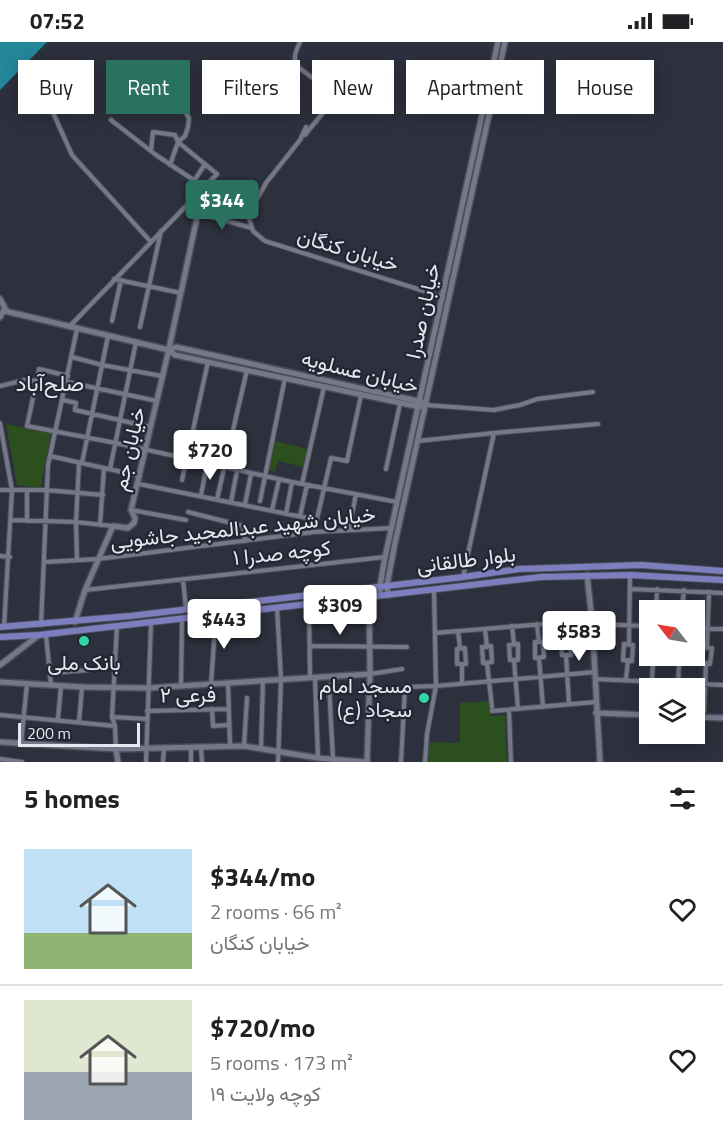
<!DOCTYPE html>
<html lang="en">
<head>
<meta charset="utf-8">
<style>
  :root { --surface:#fff; --page:#f6f6f6; --text:#202124; --muted:#757577; --line:#e0e0e0; --accent:#29725f }
  body { margin:0; font-family:"Titillium Web",Vazirmatn,sans-serif; background:var(--page); color:var(--text); height:100vh; display:flex; flex-direction:column; font-size:22px; white-space:nowrap }
  * { box-sizing:border-box; margin:0 }
  p { font-size:20px; color:var(--muted) }
  .icon { flex:none; width:33px; height:33px; fill:none; stroke:currentColor; stroke-width:2; stroke-linecap:round; stroke-linejoin:round }
  .map { position:relative; height:720px; overflow:hidden }
  .side { display:flex; flex-direction:column; background:var(--surface); flex:1 }
  .side>* { flex:none }
  .top-card { position:absolute; left:18px; top:18px; width:687px; height:54px; display:flex; gap:12px }
  .needle { width:39px; rotate:301deg }
  .controls { position:absolute; left:639px; top:558px; display:grid; gap:12px }
  .controls a { display:grid; place-items:center; width:66px; height:66px; border-radius:0px; background:var(--surface); box-shadow:0 3px 15px #0003; font-size:30px }
  .scale { position:absolute; left:18px; bottom:15px; width:122px; box-sizing:border-box; padding-left:6px; border:3px solid #e6e8f1; border-top:0; font-size:16px; line-height:21px; white-space:nowrap; color:#e6e8f1; -webkit-text-stroke:4px #232633; paint-order:stroke }
  .price { position:absolute; translate:-50% -51px; padding:0 14px; border-radius:6px; background:#fff; color:#222; font-size:20px; line-height:39px; filter:drop-shadow(0 2px 3px #0008) }
  .price::after { content:''; position:absolute; left:50%; top:36px; width:18px; height:14px; margin-left:-9px; background:inherit; clip-path:polygon(0 0,100% 0,50% 100%) }
  .price.selected { background:var(--accent); color:#fff }
  ul { padding:0; list-style:none }
  li { display:flex; align-items:center; gap:18px; height:150px; padding:0 24px }
  li+li { border-top:2px solid var(--line) }
  li span { display:grid; place-items:center; flex:none; width:168px; height:120px; border-radius:0px; color:#555 }
  li>.icon { margin-inline-start:auto }
  span .icon { width:72px; height:72px; fill:#fffc; stroke-width:1 }
  li b { font-size:26px }
  h2 { display:flex; justify-content:space-between; align-items:center; height:72px; padding:0 24px; font-size:26px }
  .tag { padding:0 21px; border-radius:0px; background:var(--surface); box-shadow:0 3px 15px #0003; font-size:21px; line-height:54px }
  .tag.selected { background:var(--accent); color:#fff }
  .status { display:flex; justify-content:space-between; align-items:center; height:42px; padding:0 30px; background:var(--surface); direction:ltr }
  .status svg { height:16px; fill:currentColor }
  .map>svg:first-child { display:block }
  .green { fill:#2c4f1e }
  .water { fill:#238799 }
  .lines { fill:none; stroke-linecap:round; stroke-linejoin:round }
  .minor-casing { stroke:#4b4e59; stroke-width:6 }
  .tertiary-casing { stroke:#4b4e59; stroke-width:8 }
  .primary-casing { stroke:#4b4e59; stroke-width:8 }
  .minor { stroke:#757888; stroke-width:4 }
  .tertiary { stroke:#757888; stroke-width:5 }
  .primary { stroke:#7c7ebe; stroke-width:6 }
  .poi-dot { fill:#33d4a8; stroke:#232633; stroke-width:2 }
  .labels { text-anchor:middle; stroke-width:4.5; stroke-linejoin:round; paint-order:stroke }
  .street-label { font-size:21px; fill:#e6e8f1; stroke:#232633 }
  .poi-label { font-size:21px; fill:#e6e8f1; stroke:#232633 }
  .neighbourhood-label { font-size:22px; fill:#e6e8f1; stroke:#232633 }
</style>
</head>
<body>
<div class="status"><b>07:52</b><svg viewBox="0 0 49 12"><path d="M0 12V9h3v3zM5 12V6h3v6zM10 12V3h3v9zM15 12V0h3v12zM26 1h20v11H26zM47 4h2v5h-2z"/></svg></div>
<div class="map">
<svg width="723" height="720" viewBox="0 0 723 720">
  <rect width="100%" height="100%" fill="#2d303d"/>
  <path class="green" d="M6 382 51 391C48 410 43 427 41 446L17 443Z
    M275 399 307 407 303 425 278 419 275 430 269 428Z
    M490 659 491 674 505 673 507 720H428L429 700 460 701V661Z"/>
  <path class="water" d="M0 0H47L0 48Z"/>
  <g class="lines">
    <g class="minor-casing">
      <path id="minor" d="M300 0C296 9 292 16 298 25L330 49C334 64 313 81 305 93
        M37 35 72 113 151 200
        M111 78 156 113 204 145
        M306 85 300 98 266 141 248 173 253 189 265 199 443 255
        M170 123 178 100 185 94 188 85 189 76 183 66
        M194 139 205 122
        M198 171 252 186
        M114 237 181 251
        M112 279 121 238
        M69 285 217 132 178 100 175 93 153 90 151 109
        M140 285 161 189
        M72 315 102 323 162 334
        M68 334 39 327 27 384 116 401 292 440 397 460
        M67 340 157 359
        M0 344 25 338 36 339
        M63 358 76 361 75 368 150 385
        M426 363 494 368 520 363 537 357 593 350
        M0 381 12 448 4 585
        M494 391 598 382
        M418 399 494 391 463 535
        M50 414 140 434
        M82 421 108 294
        M110 427 136 300
        M386 427 400 362
        M182 438 208 320
        M139 442 317 478
        M302 442 324 345
        M0 448H46L103 453
        M201 453 207 423
        M217 457 247 328
        M260 459 285 336
        M231 460 237 429
        M245 462 251 432
        M131 468 186 478
        M272 468 279 438
        M188 470 243 484 245 499
        M286 472 292 440
        M300 474 307 443
        M11 478 76 480 112 484
        M27 479V448
        M100 483 104 426
        M349 488 356 452
        M314 490 331 416 347 419 361 353
        M0 514 10 515
        M77 518 76 480 79 421
        M45 520 98 517 314 490 392 486
        M183 537 186 567
        M630 547 723 551
        M85 548 385 515
        M309 561 310 635
        M277 565 281 637 278 720
        M656 568 657 547
        M682 568 684 548
        M563 580 566 597
        M537 582 539 600
        M592 582 650 584
        M41 583 48 423 77 287
        M512 584 514 602
        M694 586 723 587
        M485 587 487 605
        M458 589 460 606
        M435 591 592 578
        M46 593 51 643
        M570 597 571 613H562L561 598Z
        M535 600H543L544 615 535 616Z
        M518 602V618H510L509 603Z
        M624 602 633 603 632 619 623 618Z
        M629 603 630 533
        M650 603 648 619 658 620V614
        M310 604 407 605
        M491 604 492 620 483 621 482 605Z
        M703 605 712 606 710 622 701 621Z
        M465 606 466 622H457V607Z
        M707 606 709 550
        M566 613 569 662
        M676 614 675 620 684 621 685 614
        M539 616 543 665
        M514 618 518 667
        M487 621 492 665
        M462 622V641
        M50 631 89 628
        M370 632 402 627
        M315 636 318 716
        M595 637 723 643
        M626 637 628 618
        M652 639 653 619
        M228 641 230 703
        M211 642 216 573
        M329 643 333 717
        M181 644 182 576
        M678 646 679 621
        M212 667 213 684 229 683
        M509 668 511 720
        M147 669 229 667
        M492 669 596 660
        M704 669 706 621
        M0 673 115 684
        M112 675 147 677
        M58 677 61 644
        M79 680 82 645
        M21 702 27 642
        M244 704 247 656
        M191 706V720
        M201 706 202 720
        M261 706 263 638
        M116 707 115 684 112 675 117 584
        M0 717 22 720
        M146 720 151 581
        M163 720 164 706
        M401 720 405 645 436 644 595 630
        M425 720 427 692 436 644 434 548"/>
    </g>
    <g class="tertiary-casing">
      <path id="tertiary" d="M0 257 5 266 0 275
        M5 269 169 308 175 313 420 365
        M169 308 176 305 422 360
        M587 533 592 578 600 720
        M380 553V544L385 515 498 0
        M388 553 387 543 395 501 505 0
        M75 580 85 548 113 484 128 486 134 481 135 476 131 468 168 311 198 171
        M0 623 39 593
        M0 640 82 645 148 646 370 632
        M596 671 650 673
        M694 675 723 676
        M0 700 116 707 244 704 318 716 364 720
        M116 707 118 720
        M367 720 370 632 369 555"/>
    </g>
    <g class="primary-casing">
      <path id="primary" d="M0 585 130 574 463 535 519 527 641 523 723 529
        M0 595 39 593 117 584 541 535 630 533 723 538"/>
    </g>
    <use href="#minor" class="minor"/>
    <use href="#tertiary" class="tertiary"/>
    <use href="#primary" class="primary"/>
  </g>
  <g class="poi-dot">
    <circle cx="84" cy="599" r="6"/>
    <circle cx="424" cy="656" r="6"/>
  </g>
  <g class="labels">
    <g class="street-label">
      <text transform="translate(348 208) rotate(17)" y="7">خیابان کنگان</text>
      <text transform="translate(423 269) rotate(-78)" y="7">خیابان صدرا</text>
      <text transform="translate(360 330) rotate(14)" y="7">خیابان عسلویه</text>
      <text transform="translate(129 407) rotate(-77)" y="7">خیابان جم</text>
      <text transform="translate(243 486) rotate(-6)" y="7">خیابان شهید عبدالمجید جاشویی</text>
      <text transform="translate(282 511) rotate(-6)" y="7">کوچه صدرا ۱</text>
      <text transform="translate(466 518) rotate(-7)" y="7">بلوار طالقانی</text>
      <text transform="translate(188 653) rotate(-1)" y="7">فرعی ۲</text>
    </g>
    <g class="poi-label">
      <text x="84" y="628">بانک ملی</text>
      <text x="412" y="651" text-anchor="end">مسجد امام<tspan x="412" dy="24">سجاد (ع)</tspan></text>
    </g>
    <g class="neighbourhood-label">
      <text x="50" y="349">صلح‌آباد</text>
    </g>
  </g>
</svg>
<div class="controls">
<a><svg class="needle" viewBox="-14 -14 28 28"><path d="M0-13l5 13h-10z" fill="#e53935"/><path d="M0 13l5-13h-10z" fill="#757577"/></svg></a>
<a><svg class="icon" aria-label="layers" viewBox="0 0 24 24"><path d="M12 4l9 5-9 5-9-5zM3 14l9 5 9-5"/></svg></a>
</div>
<div class="scale">200 m</div>
<b class="price selected" style="left:222px;top:189px">$344</b>
<b class="price" style="left:210px;top:439px">$720</b>
<b class="price" style="left:340px;top:594px">$309</b>
<b class="price" style="left:224px;top:608px">$443</b>
<b class="price" style="left:579px;top:620px">$583</b>
<div class="top-card">
<a class="tag">Buy</a>
<a class="tag selected">Rent</a>
<a class="tag">Filters</a>
<a class="tag">New</a>
<a class="tag">Apartment</a>
<a class="tag">House</a>
</div>
</div>
<section class="side">
<h2>5 homes<svg class="icon" aria-label="filters" viewBox="0 0 24 24"><path d="M4 7h16M4 17h16"/><circle cx="9" cy="7" r="2"/><circle cx="15" cy="17" r="2"/></svg></h2>
<ul>
<li><span style="background:linear-gradient(#bfe0f5 70%,#8fb573 0)"><svg class="icon" aria-label="home" viewBox="0 0 24 24"><path d="M3 11l9-7 9 7M6 9v11h12V9"/></svg></span><div><b>$344/mo</b><p>2 rooms · 66 m²</p><p>خیابان کنگان</p></div><svg class="icon" aria-label="heart" viewBox="0 0 24 24"><path d="M12 20l-8-8c-3-5 5-10 8-4 3-6 11-1 8 4z"/></svg></li>
<li><span style="background:linear-gradient(#dfe7d0 60%,#9aa5b1 0)"><svg class="icon" aria-label="home" viewBox="0 0 24 24"><path d="M3 11l9-7 9 7M6 9v11h12V9"/></svg></span><div><b>$720/mo</b><p>5 rooms · 173 m²</p><p>کوچه ولایت ۱۹</p></div><svg class="icon" aria-label="heart" viewBox="0 0 24 24"><path d="M12 20l-8-8c-3-5 5-10 8-4 3-6 11-1 8 4z"/></svg></li>
</ul>
</section>
</body>
</html>
